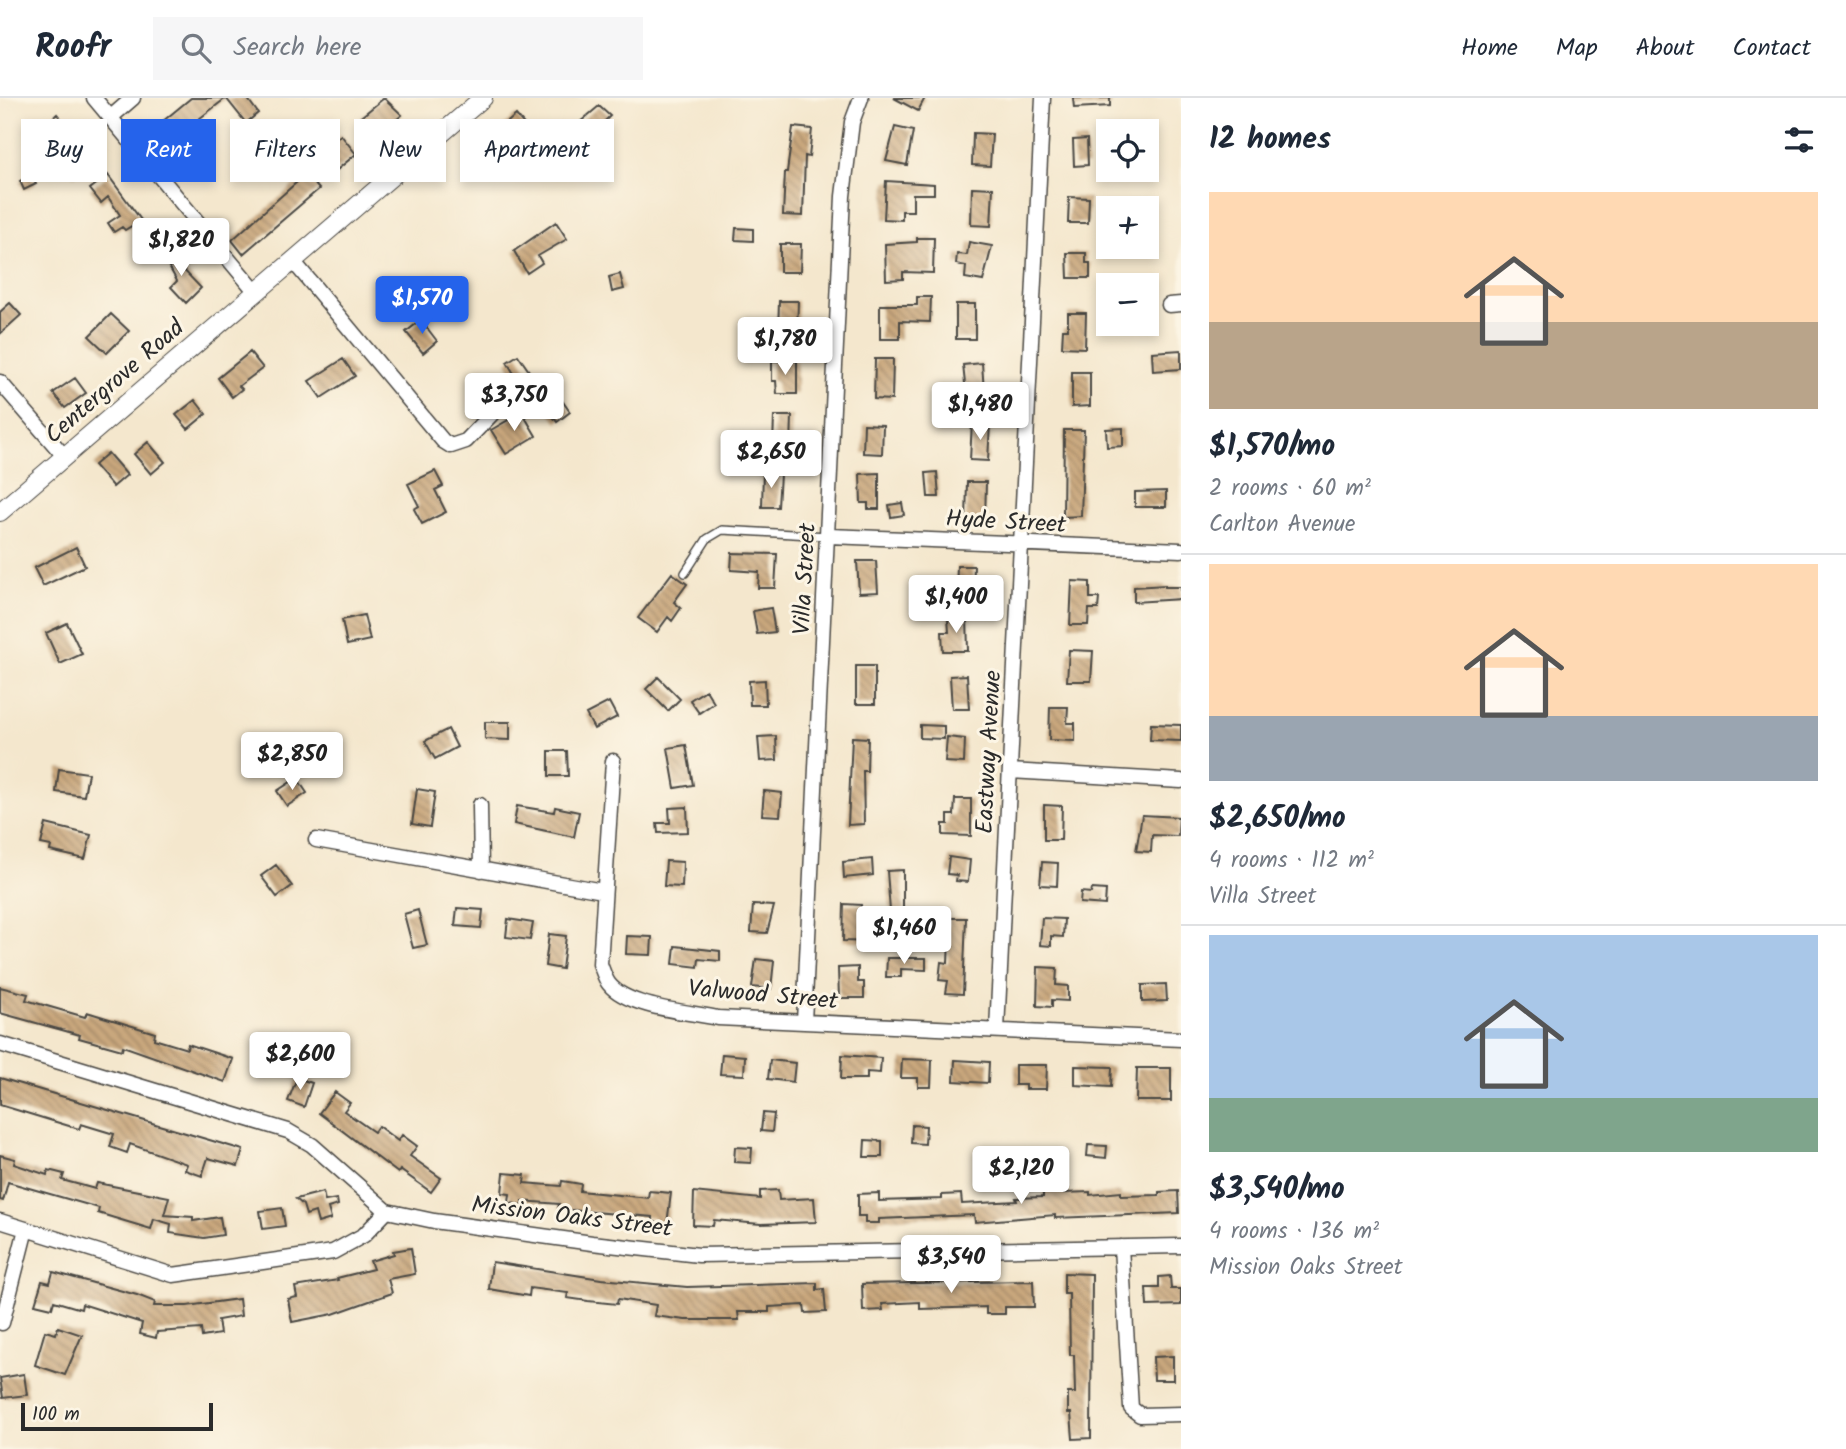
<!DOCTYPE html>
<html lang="en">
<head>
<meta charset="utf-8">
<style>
  :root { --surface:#fff; --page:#f6f6f7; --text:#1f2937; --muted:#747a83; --line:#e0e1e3; --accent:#2563eb }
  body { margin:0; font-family:Kalam,sans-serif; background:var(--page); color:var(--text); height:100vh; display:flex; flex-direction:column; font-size:26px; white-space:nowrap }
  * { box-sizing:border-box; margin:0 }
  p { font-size:23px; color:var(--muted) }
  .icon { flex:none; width:38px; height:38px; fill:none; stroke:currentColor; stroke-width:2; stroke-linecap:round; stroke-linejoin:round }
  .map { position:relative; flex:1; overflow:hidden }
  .sheet { display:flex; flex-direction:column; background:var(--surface); width:665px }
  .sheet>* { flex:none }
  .top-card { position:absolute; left:21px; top:21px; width:665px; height:63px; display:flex; gap:14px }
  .fabs { position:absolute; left:1096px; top:21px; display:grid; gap:14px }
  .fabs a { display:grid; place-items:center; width:63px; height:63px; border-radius:0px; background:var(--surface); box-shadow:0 4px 10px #0003; font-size:35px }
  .scale { position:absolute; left:21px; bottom:18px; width:192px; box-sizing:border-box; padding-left:7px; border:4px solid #2b2b2b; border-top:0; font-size:19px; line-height:24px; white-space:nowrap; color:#2b2b2b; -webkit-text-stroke:5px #fcf5e5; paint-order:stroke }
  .price { position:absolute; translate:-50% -60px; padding:0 16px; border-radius:7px; background:#fff; color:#222; font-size:23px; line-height:46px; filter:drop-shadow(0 2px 4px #0008) }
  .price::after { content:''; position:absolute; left:50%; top:42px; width:21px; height:16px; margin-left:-10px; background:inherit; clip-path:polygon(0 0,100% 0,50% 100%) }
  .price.active { background:var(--accent); color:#fff }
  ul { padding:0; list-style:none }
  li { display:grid; align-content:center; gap:14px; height:371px; padding:0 28px }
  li+li { border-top:2px solid var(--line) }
  li span { display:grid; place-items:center; height:217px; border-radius:0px; color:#555 }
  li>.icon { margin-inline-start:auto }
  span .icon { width:126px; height:126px; fill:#fffc; stroke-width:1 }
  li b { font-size:30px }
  h2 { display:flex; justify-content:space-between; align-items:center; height:84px; padding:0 28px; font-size:30px }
  .pill { padding:0 24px; border-radius:0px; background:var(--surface); box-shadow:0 4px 10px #0003; font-size:24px; line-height:63px }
  .pill.active { background:var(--accent); color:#fff }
  header { display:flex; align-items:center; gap:42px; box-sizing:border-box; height:98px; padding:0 35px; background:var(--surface); border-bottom:2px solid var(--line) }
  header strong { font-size:33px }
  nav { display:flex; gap:38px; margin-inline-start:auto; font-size:24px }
  .search { width:490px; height:63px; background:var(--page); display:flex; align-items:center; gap:18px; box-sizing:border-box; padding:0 24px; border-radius:0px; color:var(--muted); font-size:26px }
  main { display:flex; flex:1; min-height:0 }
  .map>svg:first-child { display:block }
  .building { fill:url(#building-back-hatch) }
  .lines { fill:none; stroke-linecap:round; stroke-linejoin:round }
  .service-casing { stroke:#494743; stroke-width:10 }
  .minor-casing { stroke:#494743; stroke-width:17 }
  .tertiary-casing { stroke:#494743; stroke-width:20 }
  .service { stroke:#fff; stroke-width:7 }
  .minor { stroke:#fff; stroke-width:14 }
  .tertiary { stroke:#fff; stroke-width:18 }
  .labels { text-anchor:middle; stroke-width:6; stroke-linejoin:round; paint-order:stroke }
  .street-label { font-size:24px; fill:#2b2b2b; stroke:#fcf5e5 }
</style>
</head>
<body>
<header>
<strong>Roofr</strong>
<div class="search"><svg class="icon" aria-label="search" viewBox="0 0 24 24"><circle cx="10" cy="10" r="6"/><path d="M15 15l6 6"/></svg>Search here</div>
<nav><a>Home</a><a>Map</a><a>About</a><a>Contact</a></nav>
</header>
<main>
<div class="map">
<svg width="1181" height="1351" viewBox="0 0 1181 1351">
  <defs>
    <pattern id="building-back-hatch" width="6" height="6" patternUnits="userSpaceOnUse" patternTransform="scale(1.75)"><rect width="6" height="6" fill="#c9a77d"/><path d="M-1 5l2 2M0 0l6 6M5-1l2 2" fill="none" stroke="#a38867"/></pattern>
  </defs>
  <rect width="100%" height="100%" fill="#fcf5e5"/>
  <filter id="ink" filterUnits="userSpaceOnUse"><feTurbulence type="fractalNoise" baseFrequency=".0143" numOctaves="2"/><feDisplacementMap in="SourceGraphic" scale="14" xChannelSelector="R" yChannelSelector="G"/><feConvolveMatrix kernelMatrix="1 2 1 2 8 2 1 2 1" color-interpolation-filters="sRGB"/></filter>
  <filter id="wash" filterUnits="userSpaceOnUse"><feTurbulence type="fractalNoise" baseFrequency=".00686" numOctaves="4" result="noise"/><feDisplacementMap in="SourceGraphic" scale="28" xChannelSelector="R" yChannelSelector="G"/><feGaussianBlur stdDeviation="1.57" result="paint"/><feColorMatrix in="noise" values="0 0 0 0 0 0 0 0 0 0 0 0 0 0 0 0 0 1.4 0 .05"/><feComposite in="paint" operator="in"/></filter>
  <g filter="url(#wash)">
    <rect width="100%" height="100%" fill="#f4e7cd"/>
    <g id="blocks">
      <path class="building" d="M191 0H226L164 48 151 33Z
        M226 0H247L258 15 246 25Z
        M384 0 402 17 377 38 361 19Z
        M894 0H925L918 13Z
        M1073 0H1110V8L1074 10Z
        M599 8 610 18 577 51 566 36Z
        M57 16 69 30 47 49 36 35Z
        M516 17 527 30 503 52 491 38Z
        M793 29 812 31 809 59 805 58 803 118 783 117 785 74H787Z
        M895 29 913 33 907 67 886 63Z
        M973 35 992 36 990 68 972 67Z
        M341 37 356 56 332 76 316 57Z
        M1087 41 1088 67 1074 68 1073 42Z
        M83 49 94 61 74 78 63 66Z
        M306 76 319 91 243 156 232 142Z
        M31 77 36 86 24 92 20 83Z
        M108 77 141 122 125 132 122 129 114 134 108 125 120 117 108 99 101 105 90 91Z
        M886 83 934 86V96H913V113H902V122L884 121Z
        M972 89 993 90 991 128 971 127Z
        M1069 99 1089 100 1088 125H1068Z
        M556 124 567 141 538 158 542 165 527 175 514 153Z
        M736 130 753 131V143L735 142Z
        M917 140H934L933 175 903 174V181L886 182 885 146 917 144Z
        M969 144 992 148 983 183 965 180 966 168 956 166 957 156 967 157Z
        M780 146H801L800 174H780Z
        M163 150 167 155 173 152 179 163 176 164 201 190 186 205 171 189 177 183 160 153Z
        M1067 155H1086V165H1090V180H1068Z
        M620 176 624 191 612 194 609 179Z
        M917 199H931L930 224 900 223V241H880V207H917Z
        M779 203H798L797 235 778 234Z
        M10 205 21 217 0 236V214Z
        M956 206H975V241H956Z
        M1068 215H1086L1085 250 1062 249 1063 231H1068Z
        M111 216 129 233 107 255 89 238Z
        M421 222 437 243 423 255 406 234Z
        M1181 252V271L1153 273 1152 254Z
        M250 254 263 270 239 288 242 291 232 299 218 280Z
        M518 257 531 276 519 284 507 264Z
        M343 261 355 278 321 300 309 283Z
        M875 261H893L892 302 874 301Z
        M772 263H797V296H777L776 283H772Z
        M982 265 984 294 966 295 963 267Z
        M1072 274H1090V308L1072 309Z
        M75 280 86 295 65 310 53 295Z
        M561 301 570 314 557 324 547 310Z
        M195 302 206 316 188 331 176 317Z
        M522 314 536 338 506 356 491 332Z
        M774 318H792L791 349 773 348Z
        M972 324 990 325 988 363 970 362Z
        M864 326 883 327 882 356 863 355Z
        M1123 330V348L1107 349 1106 331Z
        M1064 332H1084L1081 418 1063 419Z
        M148 344 165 364 151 376 134 356Z
        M108 355 127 377 113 389 94 367Z
        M435 373 443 388 435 392 446 414 422 426 414 411 419 408 408 386Z
        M763 374 780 376 778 409H762Z
        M937 374 939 399H928L926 375Z
        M879 375V411H868V405H861L860 376Z
        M967 384H986L985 424 966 423Z
        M1166 393V409H1135V394Z
        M902 405 904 417 891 419 889 407Z
        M76 449 85 468 43 488 34 470Z
        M732 455 777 456 775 490H758L759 474 731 472Z
        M857 463H876L878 494 859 495Z
        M957 468H974L973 498H956Z
        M672 475 687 486 674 504 681 510 672 523 668 519 657 534 638 520Z
        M1072 483 1090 484V500H1099L1098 511H1089L1088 527H1070Z
        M1165 487V489H1181V501L1134 504V489Z
        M771 510 775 534 757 536 753 513Z
        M364 517 370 542 347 547 342 522Z
        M967 519 968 553H943L942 534H949L948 520Z
        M67 525 82 556 60 566 46 535Z
        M1069 552 1093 553 1091 583H1067Z
        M856 568H875V606H856Z
        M967 577 969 611H952L950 578Z
        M658 579 680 601 668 613 646 591Z
        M765 582 766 607H750L749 583Z
        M706 592 714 605 699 615 690 602Z
        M609 604 617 619 594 631 586 616Z
        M1050 609H1068L1067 625H1075V643L1049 642Z
        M485 624H510V642L485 641Z
        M1151 626 1181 627V643L1150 642Z
        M920 627 944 628V641L920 640Z
        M448 631 457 649 435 661 425 643Z
        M776 638 777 662 760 663 758 639Z
        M852 639 868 640 867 673H863L864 726 848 727Z
        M947 639 965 641 964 665 945 664Z
        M686 647 693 687 675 690 668 650Z
        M549 653H567L568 678H549Z
        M59 671 88 675 84 698 56 694Z
        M297 680 307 695 287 708 277 693Z
        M417 691 435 694 430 729 412 726Z
        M764 693 782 695 780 718 762 717Z
        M955 701H971V738L943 737V726H948V717H954Z
        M1044 707 1062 708 1061 742H1044Z
        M517 708 554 714 555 709 579 714 574 739 514 726Z
        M687 709 688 734 658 735 657 725H670L669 710Z
        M1142 717 1179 719 1178 738 1152 737 1151 754 1136 753Z
        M46 726 91 737 85 761 50 753 51 748 41 746Z
        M949 759 970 762 968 784 956 783 957 777 947 776Z
        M872 761 873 777 844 780 843 764Z
        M666 763 683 764 682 789 664 788Z
        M1042 764 1058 765 1057 788 1040 787Z
        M276 767 292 788 277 799 261 778Z
        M903 772V812L890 813 887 773Z
        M1092 791 1106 792 1105 807 1080 805 1081 794 1091 795Z
        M844 806 861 807 860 822H873L872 844 843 843Z
        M753 807 774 808 767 835 751 834Z
        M457 810 483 812 481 830 455 828Z
        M418 812 427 847 413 850 404 816Z
        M949 820H966L963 896 946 895 948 883 939 882 941 864 948 865 949 842H940V828H949Z
        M1042 820 1064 821 1063 839 1051 838V848L1040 847Z
        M508 821 533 825 530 842 506 839Z
        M549 836 566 838 562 871 545 868Z
        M627 838 652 839 651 857 626 856Z
        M675 848 720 853V863L699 861 698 869 673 866Z
        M887 860H926V872L901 871V879H886Z
        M756 861 774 863 771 891 752 889Z
        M858 869V884H864V900H839L838 870Z
        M1038 869 1057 870 1056 887 1068 888V903L1052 902V909L1037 908Z
        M1166 886 1167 903 1142 904V887Z
        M0 889 28 896 26 902 85 919 87 914 155 935 154 941 187 951 188 946 233 961 225 984 123 948 122 952 79 940 80 937 0 915Z
        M722 956 745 958 744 977 720 976Z
        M842 957 881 960 880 975 867 974V981H841Z
        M902 961 932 962 931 989H918V980H901Z
        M770 962 795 965 793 984 768 981Z
        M955 962 989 964 988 985 954 983Z
        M1015 967H1047L1046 991H1026V987H1015Z
        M1075 968 1112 969 1111 989 1075 987Z
        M1137 970H1171V1003H1136Z
        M0 980 243 1052 238 1068 208 1060 202 1078 185 1072 187 1066 130 1046 127 1055 110 1049 114 1036 81 1026 79 1031 0 1007Z
        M297 980 312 985 304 1009 288 1003Z
        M335 994 350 1005 344 1013 374 1034 378 1028 398 1043 402 1037 417 1048 410 1058 441 1080 431 1094 400 1072 398 1075 319 1015Z
        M763 1015 774 1016 772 1034 761 1033Z
        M912 1027 926 1028 925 1046 911 1045Z
        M865 1042 882 1043V1059H864Z
        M1088 1047 1107 1048 1106 1060 1087 1058Z
        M735 1049 752 1050 751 1065 734 1064Z
        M0 1057 15 1061 14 1066 47 1077 48 1072 64 1076 62 1082 95 1091 97 1085 169 1099 164 1117 193 1119V1123L220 1119 223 1137 204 1140 170 1135 171 1126 154 1121 151 1131 98 1115 99 1110 8 1084 3 1103 0 1102Z
        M504 1075 525 1077 524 1085 561 1088 562 1083 581 1086 580 1093 648 1100 649 1093 671 1095 667 1126 653 1124V1119L558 1111 559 1106 522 1103V1107L509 1105 510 1096 502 1095Z
        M1064 1091V1095L1090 1094V1097L1121 1094V1098L1159 1097V1094L1178 1093 1179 1115 1055 1120V1117L975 1124 974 1117 879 1121V1125H865V1118H858V1096L879 1095V1103L942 1101V1097L961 1096 962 1106 1017 1103 1016 1100 1043 1099V1092Z
        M778 1092 779 1102 814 1100 816 1124 761 1126 714 1122 713 1128 693 1127 694 1094 760 1101V1093Z
        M323 1094 325 1103 337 1101 338 1107 328 1110 331 1121 318 1125 315 1114 306 1117 303 1107 296 1101Z
        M282 1110 285 1128 263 1131 260 1113Z
        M411 1150 415 1176 388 1181 392 1195 333 1216 292 1224 288 1201 297 1199 295 1189 338 1182 337 1180 373 1171 370 1163 394 1156 393 1153Z
        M492 1164 601 1181 687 1189 817 1185V1192L824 1191 826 1214 805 1215 804 1207 769 1209V1214H738L739 1222H685L654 1218 656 1207 618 1201 617 1206 588 1203 567 1200 568 1195 530 1190 529 1198 489 1191Z
        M53 1174 137 1197 155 1204 154 1208H187L239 1201 241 1218 218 1222 220 1236 202 1239 201 1231 157 1234 156 1240 140 1236 142 1225 82 1206 81 1211 54 1203 52 1210 35 1206 42 1183 50 1185Z
        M1064 1175 1092 1176 1091 1340 1073 1341 1071 1315H1068V1295H1075L1074 1257H1070L1069 1196H1064Z
        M1170 1178 1171 1191H1181V1207L1147 1208 1146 1190H1159V1179Z
        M1033 1183 1034 1209H1005V1216H986V1209L920 1211V1204L882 1206 883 1212 863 1213 862 1186Z
        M58 1229 82 1237 65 1277 35 1267 45 1233 56 1236Z
        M1173 1258V1282H1154L1153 1259Z
        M24 1276 27 1297 3 1300 0 1280Z"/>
    </g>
  </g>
  <g filter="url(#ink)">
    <use href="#blocks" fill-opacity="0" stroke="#494743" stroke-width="2"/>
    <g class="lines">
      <g class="service-casing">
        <path id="service" d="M685 475 707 441 722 432 828 438"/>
      </g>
      <g class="minor-casing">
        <path id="minor" d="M94 0 256 194
          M110 20 133 0
          M293 163 443 343 451 348 466 343 511 296
          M1169 207 1181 206
          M0 284 64 358
          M829 438 1181 452
          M613 663 600 866C603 873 605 881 609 886 628 910 690 914 718 920L1181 941
          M1010 673 1181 683
          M480 707 481 772
          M316 742 603 793
          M804 924 843 98 852 24 861 0
          M997 932 1043 0
          M0 946 288 1033 312 1047 387 1113 434 1123 592 1145 699 1157 1181 1148
          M0 1123 173 1177 333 1154 364 1137 387 1113
          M1121 1149 1131 1310 1140 1317 1181 1316
          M2 1225 26 1131"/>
      </g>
      <g class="tertiary-casing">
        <path id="tertiary" d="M0 414 483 0"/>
      </g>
      <use href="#service" class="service"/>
      <use href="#minor" class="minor"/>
      <use href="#tertiary" class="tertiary"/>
    </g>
  </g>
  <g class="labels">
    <g class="street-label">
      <text transform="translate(114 283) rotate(-41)" y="8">Centergrove Road</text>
      <text transform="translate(1006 423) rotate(3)" y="8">Hyde Street</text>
      <text transform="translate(804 481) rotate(-87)" y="8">Villa Street</text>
      <text transform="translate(988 654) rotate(-87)" y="8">Eastway Avenue</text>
      <text transform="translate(763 896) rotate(5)" y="8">Valwood Street</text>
      <text transform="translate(572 1118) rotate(7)" y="8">Mission Oaks Street</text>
    </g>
  </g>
</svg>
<div class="fabs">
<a><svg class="icon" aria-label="locate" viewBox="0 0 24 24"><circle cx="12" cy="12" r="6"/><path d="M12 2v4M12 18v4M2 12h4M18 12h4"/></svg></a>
<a>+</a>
<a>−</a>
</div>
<div class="scale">100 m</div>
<b class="price" style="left:181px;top:180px">$1,820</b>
<b class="price active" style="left:422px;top:238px">$1,570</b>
<b class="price" style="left:785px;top:279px">$1,780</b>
<b class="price" style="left:514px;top:335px">$3,750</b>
<b class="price" style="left:980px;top:344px">$1,480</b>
<b class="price" style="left:771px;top:392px">$2,650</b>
<b class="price" style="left:956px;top:537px">$1,400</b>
<b class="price" style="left:292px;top:694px">$2,850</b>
<b class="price" style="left:904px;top:868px">$1,460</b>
<b class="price" style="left:300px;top:994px">$2,600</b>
<b class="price" style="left:1021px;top:1108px">$2,120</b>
<b class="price" style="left:951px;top:1197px">$3,540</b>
<div class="top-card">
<a class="pill">Buy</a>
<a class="pill active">Rent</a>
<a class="pill">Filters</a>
<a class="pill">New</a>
<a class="pill">Apartment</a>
</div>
</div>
<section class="sheet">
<h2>12 homes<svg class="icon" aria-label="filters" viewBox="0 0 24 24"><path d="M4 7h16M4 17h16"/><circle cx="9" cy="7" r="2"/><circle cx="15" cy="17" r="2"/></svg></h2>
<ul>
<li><span style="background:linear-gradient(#ffd9b3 60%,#b9a48a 0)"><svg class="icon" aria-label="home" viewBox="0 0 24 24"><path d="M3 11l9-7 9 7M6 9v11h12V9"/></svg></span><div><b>$1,570/mo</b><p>2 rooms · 60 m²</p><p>Carlton Avenue</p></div></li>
<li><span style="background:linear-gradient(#ffd9b3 70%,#9aa5b1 0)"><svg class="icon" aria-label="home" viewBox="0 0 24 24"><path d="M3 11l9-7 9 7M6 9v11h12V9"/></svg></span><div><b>$2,650/mo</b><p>4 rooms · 112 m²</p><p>Villa Street</p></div></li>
<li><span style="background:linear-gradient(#a9c7e8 75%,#7fa58c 0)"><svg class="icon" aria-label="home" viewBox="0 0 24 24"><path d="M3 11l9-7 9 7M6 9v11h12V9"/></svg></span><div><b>$3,540/mo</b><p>4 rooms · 136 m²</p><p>Mission Oaks Street</p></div></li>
</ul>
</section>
</main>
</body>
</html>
